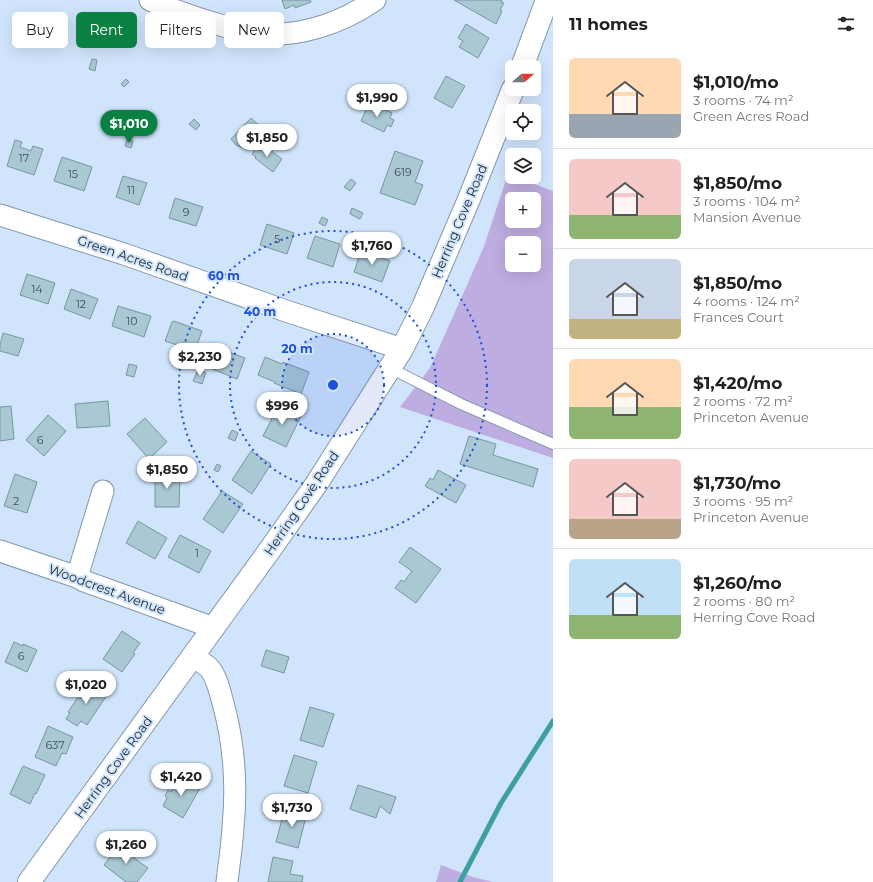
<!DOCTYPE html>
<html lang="en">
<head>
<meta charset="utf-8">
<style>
  :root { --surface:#fff; --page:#f6f6f6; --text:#222; --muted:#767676; --line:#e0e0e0; --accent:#0b8043 }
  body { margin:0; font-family:Montserrat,sans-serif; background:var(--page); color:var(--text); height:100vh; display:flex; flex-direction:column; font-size:15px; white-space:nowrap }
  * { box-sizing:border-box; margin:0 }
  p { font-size:13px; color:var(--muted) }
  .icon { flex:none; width:22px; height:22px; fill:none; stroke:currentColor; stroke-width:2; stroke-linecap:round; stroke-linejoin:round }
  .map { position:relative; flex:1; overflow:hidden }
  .details { display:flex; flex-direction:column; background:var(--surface); width:320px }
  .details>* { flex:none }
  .guide { position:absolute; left:12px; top:12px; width:380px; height:36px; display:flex; gap:8px }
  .needle { width:26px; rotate:70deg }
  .fabs { position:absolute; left:505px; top:60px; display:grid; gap:8px }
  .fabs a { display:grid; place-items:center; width:36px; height:36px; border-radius:6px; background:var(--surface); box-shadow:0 4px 16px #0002; font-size:20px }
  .price { position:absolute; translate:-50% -34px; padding:0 9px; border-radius:14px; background:#fff; color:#222; font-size:13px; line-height:26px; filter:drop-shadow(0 1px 2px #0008) }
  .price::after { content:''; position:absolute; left:50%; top:24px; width:12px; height:9px; margin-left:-6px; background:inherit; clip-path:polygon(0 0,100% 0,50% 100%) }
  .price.current { background:var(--accent); color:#fff }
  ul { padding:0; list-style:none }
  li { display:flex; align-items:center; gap:12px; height:100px; padding:0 16px }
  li+li { border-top:1px solid var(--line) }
  li span { display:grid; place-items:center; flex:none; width:112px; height:80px; border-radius:6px; color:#555 }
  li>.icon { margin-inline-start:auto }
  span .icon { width:48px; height:48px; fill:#fffc; stroke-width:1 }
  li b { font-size:17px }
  h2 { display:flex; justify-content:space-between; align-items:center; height:48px; padding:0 16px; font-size:17px }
  .chip { padding:0 14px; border-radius:6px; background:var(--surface); box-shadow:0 4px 16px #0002; font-size:14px; line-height:36px }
  .chip.current { background:var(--accent); color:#fff }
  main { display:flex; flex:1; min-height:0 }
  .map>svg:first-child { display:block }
  .green { fill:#beade1; fill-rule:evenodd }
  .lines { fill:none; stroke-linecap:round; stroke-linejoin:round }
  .stream { stroke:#3e9fa3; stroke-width:5 }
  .building { fill:#aac8d4; stroke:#7896a1 }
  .lane-casing { stroke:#8497ab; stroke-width:12 }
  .street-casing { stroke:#8497ab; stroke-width:23 }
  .secondary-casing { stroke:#8497ab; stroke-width:24 }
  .lane { stroke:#fff; stroke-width:10 }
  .street { stroke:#fff; stroke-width:21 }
  .secondary { stroke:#fff; stroke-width:22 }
  .ring { fill:none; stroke:#1d4ed8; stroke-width:2; stroke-dasharray:2 4 }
  .labels { text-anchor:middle; stroke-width:4; stroke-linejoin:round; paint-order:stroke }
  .number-label { font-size:11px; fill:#414e57 }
  .street-label { font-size:13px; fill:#1e252d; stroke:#d0e5fb }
  .centre { fill:#1d4ed8; stroke:#d0e5fb; stroke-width:2 }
  .ring-label { font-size:12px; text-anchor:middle; font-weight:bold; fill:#1d4ed8; stroke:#d0e5fb; stroke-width:4; stroke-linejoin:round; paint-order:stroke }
</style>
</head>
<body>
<main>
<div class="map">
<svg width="553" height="882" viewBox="0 0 553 882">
  <rect width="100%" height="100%" fill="#d0e5fb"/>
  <path class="green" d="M508 174 512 177H515L553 191V458L400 407 430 368 483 249ZM512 199H534V221H512ZM512 243H534V265H512Z
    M441 865 473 877 493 882H436Z"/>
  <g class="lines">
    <path class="stream" d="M460 882 501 803 553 721"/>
  </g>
  <path class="building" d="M282 0H310L311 2 295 8 294 5 285 9Z
    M454 0H502L501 2 504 3 500 10 502 11 496 24Z
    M466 24 489 38 478 58 459 47 463 41 458 38Z
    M92 59 97 60 95 71 89 69Z
    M446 76 465 86 452 108 434 98Z
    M126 79 129 82 124 87 121 84Z
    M369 103 392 113 390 118 394 120 391 127 387 125 384 132 361 121Z
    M251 118 265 131 247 150 236 145 231 139Z
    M194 119 200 125 196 130 189 124Z
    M15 140 22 142 20 147 31 151 33 146 43 149 34 175 7 166Z
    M127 140 133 141 131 148 125 146Z
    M264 145 282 159 273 172 255 158 256 157 252 154 256 148 260 151Z
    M395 151 423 161 415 182 423 185 415 205 380 193Z
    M62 157 92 167 84 191 54 181Z
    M123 176 147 183 139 205 116 197Z
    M351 179 356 183 350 191 344 187Z
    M175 198 203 207 196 226 169 218Z
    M352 208 363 213 360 219 350 214Z
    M322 217 328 220 325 226 319 223Z
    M267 224 294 233 287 254 260 245Z
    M315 236 340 244 333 267 307 258Z
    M361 251 390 261 382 282 354 272Z
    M27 274 55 283 48 304 20 295Z
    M71 289 98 299 90 319 64 309Z
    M118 306 151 316 144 337 112 326Z
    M174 321 202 331 195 351 165 341 172 322Z
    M3 333 24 339 18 356 0 351V345Z
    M218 348 245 358 237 379 210 368Z
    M265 357 282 364 283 362 309 372 301 394 274 383 275 382 258 375Z
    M129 364 137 366 134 377 126 375Z
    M198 370 206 373 202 384 193 381Z
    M108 401 110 426 77 428 75 404Z
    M279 405 301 416 286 447 263 436Z
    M11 406 14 439 0 441V407Z
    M48 415 66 431 44 456 26 440Z
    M145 418 167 442 149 459 127 434Z
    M232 430 238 433 235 441 228 438Z
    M469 436 496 444 493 455 538 469 533 487 460 464Z
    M251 451 271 464 252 494 232 480Z
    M217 464 221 466 218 472 214 470Z
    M438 470 466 485 456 503 425 486 430 478 433 480Z
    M15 474 37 482 27 513 4 506Z
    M155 474H180L179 507H155Z
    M222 491 243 504 223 533 203 519Z
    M138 521 167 538 155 559 126 543Z
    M180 535 211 551 199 573 168 557Z
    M410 547 441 569 416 603 395 588 401 580 404 582 412 571 399 562Z
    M122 631 140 643 133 653 135 654 122 672 103 659Z
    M14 642 23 646V644L37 650 27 672 5 662Z
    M266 650 289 657 284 673 261 666Z
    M88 682 107 695 87 725 81 721 77 726 66 719 70 713 68 712Z
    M310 707 334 714 323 747 300 740Z
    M48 726 73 737 66 754 62 753 56 766 35 757Z
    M294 755 317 762 308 793 284 786Z
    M23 766 45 775 36 794 35 793 30 804 10 794Z
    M180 776 200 788 183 818 163 806 167 798 165 796 168 790 171 792Z
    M358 785 396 797 390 814 380 806 376 818 350 809Z
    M285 807 307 813 298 848 276 842Z
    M124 843 137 853 134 858 148 868 137 882H126L104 865 119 846 121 848Z
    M273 857 293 861 290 874 303 876 302 882H268Z"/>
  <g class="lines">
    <g class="lane-casing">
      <path id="lane" d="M390 368 461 404 553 444"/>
    </g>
    <g class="street-casing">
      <path id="street" d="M150 0C175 11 201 20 227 27 237 30 247 34 257 34 299 37 340 24 375 0
        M0 215 124 254 286 311 402 349
        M0 551 77 577 84 581 214 628
        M77 577 103 491
        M192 657C198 660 205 663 210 669 217 678 220 692 223 703 234 743 237 786 233 827 232 846 229 864 227 882"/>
    </g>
    <g class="secondary-casing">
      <path id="secondary" d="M522 67 547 0
        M29 882 269 551 317 483 402 349 423 307 469 199 513 89"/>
    </g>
    <use href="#lane" class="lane"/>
    <use href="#street" class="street"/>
    <use href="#secondary" class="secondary"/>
  </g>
  <circle cx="333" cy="385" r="51" fill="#1d4ed8" fill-opacity=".12"/>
  <g class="ring">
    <circle cx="333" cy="385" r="51"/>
    <circle cx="333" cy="385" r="103"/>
    <circle cx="333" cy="385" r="154"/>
  </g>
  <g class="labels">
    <g class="number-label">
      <text x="24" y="162">17</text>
      <text x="403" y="176">619</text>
      <text x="73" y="178">15</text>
      <text x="131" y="194">11</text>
      <text x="186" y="216">9</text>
      <text x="277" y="243">5</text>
      <text x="37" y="293">14</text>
      <text x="81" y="308">12</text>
      <text x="132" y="325">10</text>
      <text x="40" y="444">6</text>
      <text x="16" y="505">2</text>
      <text x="197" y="557">1</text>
      <text x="21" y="660">6</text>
      <text x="55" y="749">637</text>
    </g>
    <g class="street-label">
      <text transform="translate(459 221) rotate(-67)" y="5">Herring Cove Road</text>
      <text transform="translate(133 258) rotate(19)" y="5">Green Acres Road</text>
      <text transform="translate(301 503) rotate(-56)" y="5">Herring Cove Road</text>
      <text transform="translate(107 589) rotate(20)" y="5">Woodcrest Avenue</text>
      <text transform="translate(113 767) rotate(-54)" y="5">Herring Cove Road</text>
    </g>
  </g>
  <circle cx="333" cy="385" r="6" class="centre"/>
  <g class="ring-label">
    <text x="224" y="280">60 m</text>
    <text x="260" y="316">40 m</text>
    <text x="297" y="353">20 m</text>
  </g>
</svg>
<div class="fabs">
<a><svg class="needle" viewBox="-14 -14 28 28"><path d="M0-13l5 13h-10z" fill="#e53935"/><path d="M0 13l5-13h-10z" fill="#767676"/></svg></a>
<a><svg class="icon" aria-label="locate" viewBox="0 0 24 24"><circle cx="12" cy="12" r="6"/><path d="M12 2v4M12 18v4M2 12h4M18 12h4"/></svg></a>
<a><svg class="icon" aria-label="layers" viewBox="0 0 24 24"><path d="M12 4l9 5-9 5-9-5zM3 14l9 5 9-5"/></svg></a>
<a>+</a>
<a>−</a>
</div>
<b class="price" style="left:377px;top:118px">$1,990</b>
<b class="price current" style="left:129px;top:144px">$1,010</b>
<b class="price" style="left:267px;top:158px">$1,850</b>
<b class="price" style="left:372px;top:266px">$1,760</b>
<b class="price" style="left:200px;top:377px">$2,230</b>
<b class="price" style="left:282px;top:426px">$996</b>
<b class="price" style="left:167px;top:490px">$1,850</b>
<b class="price" style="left:86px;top:705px">$1,020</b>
<b class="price" style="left:181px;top:797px">$1,420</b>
<b class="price" style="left:292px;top:828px">$1,730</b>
<b class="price" style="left:126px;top:865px">$1,260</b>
<div class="guide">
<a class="chip">Buy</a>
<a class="chip current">Rent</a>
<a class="chip">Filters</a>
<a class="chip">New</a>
</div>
</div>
<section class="details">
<h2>11 homes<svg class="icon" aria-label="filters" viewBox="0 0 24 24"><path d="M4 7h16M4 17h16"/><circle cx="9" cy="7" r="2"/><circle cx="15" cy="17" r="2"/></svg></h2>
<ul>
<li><span style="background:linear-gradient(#ffd9b3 70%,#9aa5b1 0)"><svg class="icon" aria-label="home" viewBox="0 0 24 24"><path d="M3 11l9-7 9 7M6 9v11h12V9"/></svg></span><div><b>$1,010/mo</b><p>3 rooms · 74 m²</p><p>Green Acres Road</p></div></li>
<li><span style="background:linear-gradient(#f6c9c9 70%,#8fb573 0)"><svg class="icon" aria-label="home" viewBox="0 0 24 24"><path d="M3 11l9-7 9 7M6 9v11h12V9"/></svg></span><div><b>$1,850/mo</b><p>3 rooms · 104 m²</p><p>Mansion Avenue</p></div></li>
<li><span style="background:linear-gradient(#c9d6e8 75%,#c2b280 0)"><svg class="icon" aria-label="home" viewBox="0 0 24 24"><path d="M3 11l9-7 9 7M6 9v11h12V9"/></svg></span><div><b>$1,850/mo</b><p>4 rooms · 124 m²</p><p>Frances Court</p></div></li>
<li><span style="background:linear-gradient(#ffd9b3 60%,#8fb573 0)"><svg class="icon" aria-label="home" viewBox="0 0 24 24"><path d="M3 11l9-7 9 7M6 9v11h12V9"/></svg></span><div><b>$1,420/mo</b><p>2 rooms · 72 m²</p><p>Princeton Avenue</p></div></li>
<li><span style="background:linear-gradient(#f6c9c9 75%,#b9a48a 0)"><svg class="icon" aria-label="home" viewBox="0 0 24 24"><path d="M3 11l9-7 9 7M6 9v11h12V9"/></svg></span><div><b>$1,730/mo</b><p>3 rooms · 95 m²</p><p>Princeton Avenue</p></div></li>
<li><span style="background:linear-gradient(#bfe0f5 70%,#8fb573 0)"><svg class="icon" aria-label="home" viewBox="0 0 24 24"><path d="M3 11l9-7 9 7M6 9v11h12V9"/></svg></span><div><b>$1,260/mo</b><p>2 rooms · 80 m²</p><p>Herring Cove Road</p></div></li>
</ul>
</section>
</main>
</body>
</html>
